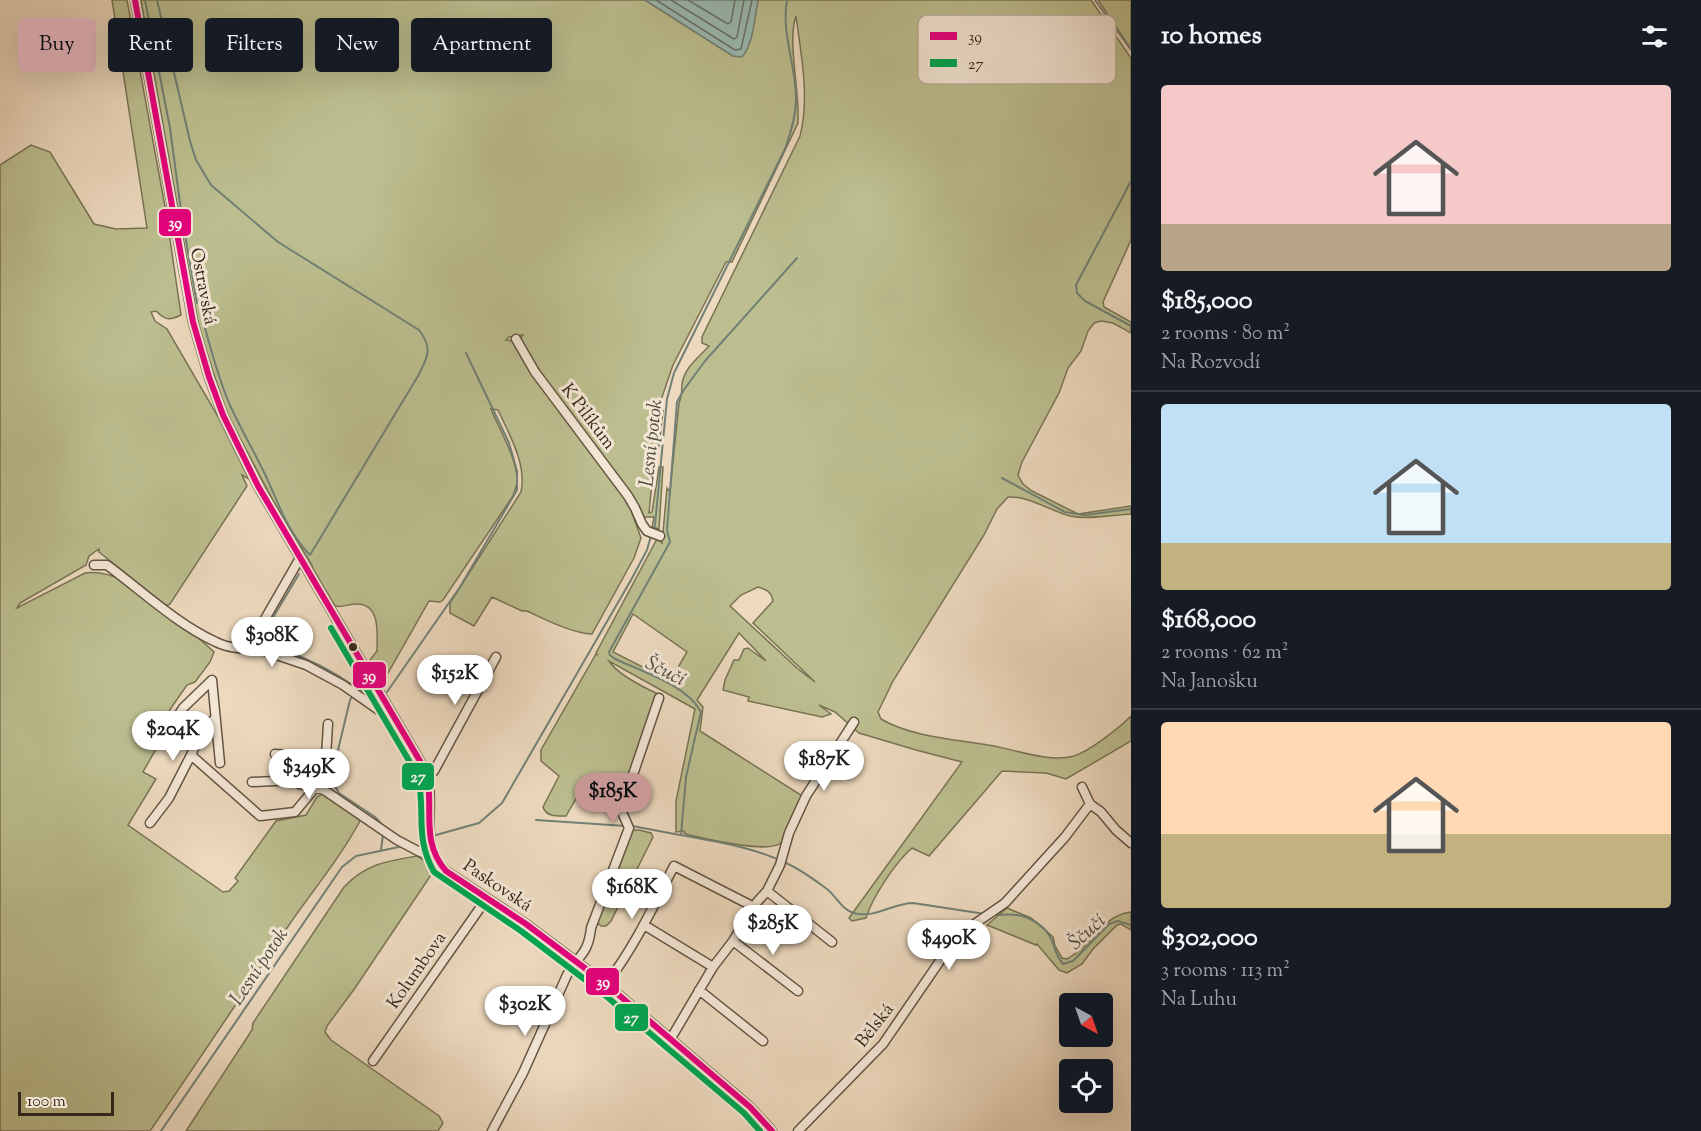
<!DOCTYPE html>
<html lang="en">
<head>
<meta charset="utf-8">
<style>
  :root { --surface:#171b24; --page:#242831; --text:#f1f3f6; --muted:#9ea1a6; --line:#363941; --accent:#c59692 }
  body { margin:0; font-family:"Sorts Mill Goudy",serif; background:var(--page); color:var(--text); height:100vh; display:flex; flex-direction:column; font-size:22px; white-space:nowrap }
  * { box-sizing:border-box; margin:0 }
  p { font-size:20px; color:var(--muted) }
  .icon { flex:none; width:33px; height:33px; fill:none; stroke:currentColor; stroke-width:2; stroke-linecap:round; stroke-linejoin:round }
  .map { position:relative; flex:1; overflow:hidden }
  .side { display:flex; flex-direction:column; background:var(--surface); width:570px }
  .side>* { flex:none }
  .banner { position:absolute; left:18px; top:18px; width:570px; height:54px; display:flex; gap:12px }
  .needle { width:39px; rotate:140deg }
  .fabs { position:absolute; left:1059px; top:993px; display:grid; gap:12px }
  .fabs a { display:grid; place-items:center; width:54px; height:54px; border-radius:6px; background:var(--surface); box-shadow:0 6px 24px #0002; font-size:30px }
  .scale { position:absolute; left:18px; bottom:15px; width:96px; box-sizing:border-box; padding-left:6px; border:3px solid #352818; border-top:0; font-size:16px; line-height:21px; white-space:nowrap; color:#352818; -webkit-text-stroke:4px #f3e6d5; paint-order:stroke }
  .price { position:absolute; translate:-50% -51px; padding:0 14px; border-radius:21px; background:#fff; color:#222; font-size:20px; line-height:39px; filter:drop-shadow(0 2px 3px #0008) }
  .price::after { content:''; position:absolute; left:50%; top:36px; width:18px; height:14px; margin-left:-9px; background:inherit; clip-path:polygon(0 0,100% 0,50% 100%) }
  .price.current { background:var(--accent); color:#111 }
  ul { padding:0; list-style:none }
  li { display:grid; align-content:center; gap:12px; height:318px; padding:0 30px }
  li+li { border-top:2px solid var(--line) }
  li span { display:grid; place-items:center; height:186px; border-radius:6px; color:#555 }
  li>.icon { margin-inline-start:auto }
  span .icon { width:108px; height:108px; fill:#fffc; stroke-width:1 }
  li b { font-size:26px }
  h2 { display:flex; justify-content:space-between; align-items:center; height:72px; padding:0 30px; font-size:26px }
  .pill { padding:0 21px; border-radius:6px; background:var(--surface); box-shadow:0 6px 24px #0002; font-size:21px; line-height:54px }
  .pill.current { background:var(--accent); color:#111 }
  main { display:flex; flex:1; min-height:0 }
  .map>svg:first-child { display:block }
  .green { fill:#bcbe8f; stroke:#787354; stroke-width:1.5; fill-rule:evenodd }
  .water { fill:#99bab4; stroke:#718076; stroke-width:1.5 }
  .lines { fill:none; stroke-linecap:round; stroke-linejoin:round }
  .shore { stroke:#677166; stroke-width:1.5 }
  .stream { stroke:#718076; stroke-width:2 }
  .minor-casing { stroke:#635442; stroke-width:11 }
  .minor { stroke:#f3e6d5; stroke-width:8 }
  .bus-1-casing { stroke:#f3e6d5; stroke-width:10 }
  .bus-2-casing { stroke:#f3e6d5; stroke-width:10 }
  .bus-1 { stroke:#e5007d; stroke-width:6 }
  .bus-2 { stroke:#00a651; stroke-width:6 }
  .bus-dot { fill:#352818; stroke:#f3e6d5; stroke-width:2 }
  .labels { text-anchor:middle; stroke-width:6; stroke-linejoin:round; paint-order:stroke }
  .street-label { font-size:18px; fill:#352818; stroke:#f3e6d5 }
  .water-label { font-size:20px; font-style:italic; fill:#4e4c3f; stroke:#f3e6d5 }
  .key { fill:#f3e6d5; stroke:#baad9c; stroke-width:1.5 }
  .key-label { font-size:16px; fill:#352818 }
  .line-badge { stroke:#f3e6d5; stroke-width:2 }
  .badge-label { font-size:16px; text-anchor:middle; font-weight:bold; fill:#fff }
</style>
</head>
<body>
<main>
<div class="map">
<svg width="1131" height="1131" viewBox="0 0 1131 1131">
  <rect width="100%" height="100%" fill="#edd9be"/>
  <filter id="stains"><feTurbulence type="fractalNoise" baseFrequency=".00333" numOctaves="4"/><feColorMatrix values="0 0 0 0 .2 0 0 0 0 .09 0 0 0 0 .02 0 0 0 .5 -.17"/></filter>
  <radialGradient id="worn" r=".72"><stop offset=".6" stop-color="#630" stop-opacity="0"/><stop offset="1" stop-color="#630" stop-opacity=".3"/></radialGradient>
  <path class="green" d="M112 0H127L166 212 181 315C169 321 165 320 156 311L151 312 155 321 167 329 220 420 249 479 242 475 247 486 170 604 166 606 99 552V549L89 556 86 565 20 603 17 608 85 573C99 571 112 575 124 581L193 633 214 652 210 662 195 682 187 685 171 708 162 725V736L160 742 143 772 156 779 128 825 223 892 229 891 238 881 235 878 276 821 306 815 317 797 324 793 361 819C341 857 313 890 289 925 243 994 197 1063 150 1131H0V165L31 145 50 152 94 224 116 229 147 228Z
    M141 0H645L733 56 750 42 758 0H1091L1131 58V240L1103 302 1104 307 1131 322V333L1113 323 1101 321 1094 323 1088 331 1081 351 1068 368 1059 393 1022 462 1018 475 1023 484 1032 491 1078 514 1131 506V514C1112 515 1089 520 1070 516 1050 511 1030 496 1008 497L997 509 984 535 893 681 878 712 881 719C912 737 953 739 988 745 1015 749 1047 763 1074 756 1090 751 1119 728 1131 716V741L1066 779 1046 773 1002 771 929 856 912 848C895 863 873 896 866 918L852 921 849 918 962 762 916 750 859 733 835 712 819 705 831 714 822 717 748 701 749 697 723 690 725 680 734 660H739L744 649 748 648 766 661 739 633 697 700 703 707 700 731 804 797C799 807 788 837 781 843 768 854 707 839 689 835L684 833V831L676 832V801L695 709 609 661C617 674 643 687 658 694L619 812 614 816 609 815 601 805 581 790 566 816C557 816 546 817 543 807L559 776 541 761V750L596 654 598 655 596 653 657 539 662 543 667 488 670 492 679 403C683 392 681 394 682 384 684 368 699 357 709 346L702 343V337L800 136C810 97 801 55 796 16 787 42 800 91 798 123L732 262H726L673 365 661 400V405L663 411 659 445 653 473 649 513 652 512 659 467H663L659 529 652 527 654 517H643L537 372 520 339 523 335 509 337 506 340 514 341 626 496 641 538 634 558 592 634C574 634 544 619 527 611H522L492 597 474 626 450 613V603L521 492C527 464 509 434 498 410L491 409C499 430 518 459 517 482 517 487 514 491 513 496L443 600 440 602 429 601 388 673 383 679 380 678 370 660 377 651C377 635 381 605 358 604 350 603 344 608 335 606L313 569 312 565 274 502 227 414 199 329ZM758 587C767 590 771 591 773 601L753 623 815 682 798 669 730 606 741 595ZM633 614 687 652 670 681 613 652Z
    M1098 0H1131V49Z
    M631 830H639L651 833 653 837 611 921 606 926H601L595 921Z
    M417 856 423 860 433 872 355 988 327 1026 325 1032 331 1040 439 1116 443 1123 438 1131H186L252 1030 253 1023 344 887C366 864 387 861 417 856Z
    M1007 908 1031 918 1053 937 1055 946 1062 958 1067 959C1072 956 1076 953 1080 950 1097 936 1106 915 1131 912V930L1121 924 1117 925 1093 949 1082 964 1067 973 1059 970 1037 944 1036 945 987 925Z"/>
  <path class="water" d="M645 0H758C755 16 753 45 742 57L733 56Z"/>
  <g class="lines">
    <path class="shore" d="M656 0 735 50 741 49 752 0
      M671 0 734 39 737 37 744 0
      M688 0 728 24 731 22 735 0"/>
    <path class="stream" d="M145 0 170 128 182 218 197 303
      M157 0 190 141 196 160 211 185 278 242 419 330C433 348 428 357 418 376L310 555C289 533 281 510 269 483 257 456 241 430 229 403 219 379 212 354 205 328
      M1095 0 1131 50
      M1131 181 1076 285 1077 293 1085 301 1131 326
      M797 258 705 361 683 391 677 402 667 530 670 542 609 652 610 655 615 659C641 671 687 685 701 712L686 777 681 835C717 842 754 847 788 864 800 869 816 881 827 889 836 896 842 910 854 913 874 919 893 903 913 903L985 914
      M1002 478 1065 512 1085 515 1131 509
      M653 531 655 525 667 399 674 373 785 149C791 132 796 116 796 98 796 66 781 33 787 0
      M299 574 262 636V639C267 646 276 647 283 650 310 659 334 672 357 688L355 690
      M357 688 377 698
      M387 692 460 587 517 490V471L509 443 466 353
      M333 771 350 700 353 695
      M332 777 331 780 339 793 375 817 384 827
      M536 820 626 826
      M632 826 680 835
      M436 835 479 823 502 803 631 580 647 550 651 536
      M381 850 383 835
      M993 915C1001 915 1010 914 1017 915 1028 916 1043 925 1049 935 1056 946 1053 952 1063 964L1073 961 1109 924 1118 921 1131 925
      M161 1131 342 867 356 856 399 847"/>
    <g class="minor-casing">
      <path id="minor" d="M135 0 193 322 209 377 223 415 258 486 427 773C436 805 418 846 446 871L526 924 606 984 750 1107 772 1131
        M516 339 535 372 628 496 635 508 642 524 647 531 660 536
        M300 558 258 631C256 640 257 643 262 650L306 665 343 685 390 718 394 717
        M94 565H107C142 591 177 624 216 642 230 649 247 649 262 650
        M167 733 183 708 212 680 220 763
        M275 754 291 755 294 757 296 780
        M191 755 260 816 295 812 315 788
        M325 772 341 776
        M427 773 434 771 496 657
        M252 782 296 780 299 784 324 790 397 840 418 851 437 859
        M1082 787 1090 804 1101 812 1116 830 1131 843
        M324 790 328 724
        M150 823 169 798 191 755 200 735 215 718
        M767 891 832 942
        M644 925 713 967
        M733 941 798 991
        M606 984C634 948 653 907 674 866L754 907
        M699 990 763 1041
        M670 1040 713 967 733 941 757 902 767 891 780 865 789 833 806 796 854 722
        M373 1061 487 898
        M492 1131 523 1073 567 975C579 954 588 955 591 928L629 828 621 810 659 698
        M798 1131 883 1044 957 936 1005 903 1065 837 1090 804"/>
    </g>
    <use href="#minor" class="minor"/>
    <g class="bus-1-casing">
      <path id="bus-1" d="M135 0 193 322 209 377 223 415 258 486 427 773C434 809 420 841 446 871L526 924 606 984 750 1107 772 1131"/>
    </g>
    <g class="bus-2-casing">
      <path id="bus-2" d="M331 628 418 776C426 813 414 836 434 872L521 931 600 991 744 1113 760 1131"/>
    </g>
    <use href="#bus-1" class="bus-1"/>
    <use href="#bus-2" class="bus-2"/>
  </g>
  <circle class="bus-dot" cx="353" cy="647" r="5"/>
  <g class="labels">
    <g class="street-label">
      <text transform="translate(204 286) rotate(79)" y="6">Ostravská</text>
      <text transform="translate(589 416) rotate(53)" y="6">K Pilíkům</text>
      <text transform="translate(498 885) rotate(34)" y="6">Paskovská</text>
      <text transform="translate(416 970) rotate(-55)" y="6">Kolumbova</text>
      <text transform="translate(874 1025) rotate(-52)" y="6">Bělská</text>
    </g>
    <g class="water-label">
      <text transform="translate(650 443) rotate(-84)" y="7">Lesní potok</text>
      <text transform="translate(666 670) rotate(27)" y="7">Ščučí</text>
      <text transform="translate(1086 931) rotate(-42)" y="7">Ščučí</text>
      <text transform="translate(258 966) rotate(-56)" y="7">Lesní potok</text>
    </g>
  </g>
  <rect x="918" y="15" width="198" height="69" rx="9" class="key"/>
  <rect x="930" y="32" width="27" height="8" fill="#e5007d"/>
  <rect x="930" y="59" width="27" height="8" fill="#00a651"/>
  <g class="key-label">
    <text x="968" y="42">39</text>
    <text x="968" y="69">27</text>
  </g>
  <g class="line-badge">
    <rect x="158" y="208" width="34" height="29" rx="6" fill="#e5007d"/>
    <rect x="352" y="661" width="35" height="28" rx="6" fill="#e5007d"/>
    <rect x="401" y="762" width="34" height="29" rx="6" fill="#00a651"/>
    <rect x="585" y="967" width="35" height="29" rx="6" fill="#e5007d"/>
    <rect x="614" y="1003" width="35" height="29" rx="6" fill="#00a651"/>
  </g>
  <g class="badge-label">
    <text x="175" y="228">39</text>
    <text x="369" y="681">39</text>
    <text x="418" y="782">27</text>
    <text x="603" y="987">39</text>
    <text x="631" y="1023">27</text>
  </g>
  <rect width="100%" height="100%" filter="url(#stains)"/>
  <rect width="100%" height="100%" fill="url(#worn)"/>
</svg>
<div class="fabs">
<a><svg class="needle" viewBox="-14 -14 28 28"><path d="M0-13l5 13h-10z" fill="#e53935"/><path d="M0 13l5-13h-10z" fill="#9ea1a6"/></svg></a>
<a><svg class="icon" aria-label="locate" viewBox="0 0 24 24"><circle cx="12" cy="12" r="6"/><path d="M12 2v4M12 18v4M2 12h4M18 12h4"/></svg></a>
</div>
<div class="scale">100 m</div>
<b class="price" style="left:272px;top:668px">$308K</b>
<b class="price" style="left:455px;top:706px">$152K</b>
<b class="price" style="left:173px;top:762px">$204K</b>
<b class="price" style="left:824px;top:792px">$187K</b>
<b class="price" style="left:309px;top:800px">$349K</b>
<b class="price current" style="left:613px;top:824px">$185K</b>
<b class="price" style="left:632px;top:920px">$168K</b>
<b class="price" style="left:773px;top:956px">$285K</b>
<b class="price" style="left:949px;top:971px">$490K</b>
<b class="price" style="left:525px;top:1037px">$302K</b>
<div class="banner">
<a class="pill current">Buy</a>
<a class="pill">Rent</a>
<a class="pill">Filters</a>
<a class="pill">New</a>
<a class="pill">Apartment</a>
</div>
</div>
<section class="side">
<h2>10 homes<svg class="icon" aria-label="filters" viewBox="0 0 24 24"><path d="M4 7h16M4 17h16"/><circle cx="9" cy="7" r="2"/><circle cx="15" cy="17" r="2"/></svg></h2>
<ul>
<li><span style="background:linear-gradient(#f6c9c9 75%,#b9a48a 0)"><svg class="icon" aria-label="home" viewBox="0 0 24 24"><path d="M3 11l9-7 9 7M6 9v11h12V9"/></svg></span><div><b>$185,000</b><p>2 rooms · 80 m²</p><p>Na Rozvodí</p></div></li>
<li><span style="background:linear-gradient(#bfe0f5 75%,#c2b280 0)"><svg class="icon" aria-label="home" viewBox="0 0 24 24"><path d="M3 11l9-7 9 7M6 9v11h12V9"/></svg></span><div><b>$168,000</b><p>2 rooms · 62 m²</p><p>Na Janošku</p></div></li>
<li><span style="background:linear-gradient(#ffd9b3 60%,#c2b280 0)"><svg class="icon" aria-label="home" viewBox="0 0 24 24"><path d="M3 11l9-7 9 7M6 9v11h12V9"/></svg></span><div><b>$302,000</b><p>3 rooms · 113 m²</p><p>Na Luhu</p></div></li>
</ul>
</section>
</main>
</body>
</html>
